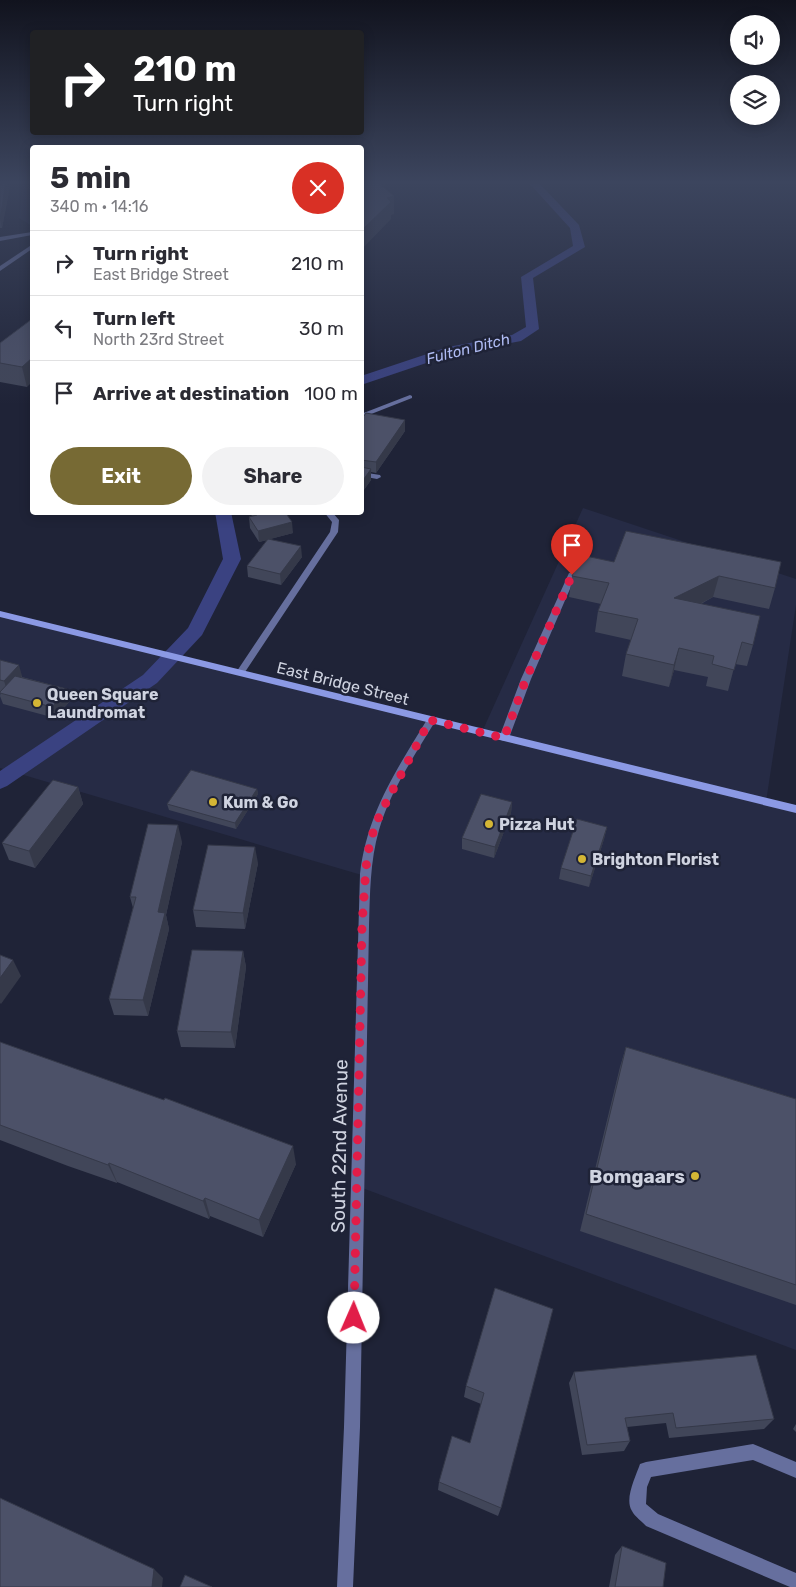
<!DOCTYPE html>
<html lang="en">
<head>
<meta charset="utf-8">
<style>
	:root { --surface:#fff; --page:#f2f2f3; --text:#2b2b33; --muted:#7c7c81; --line:#e1e1e2; --accent:#776a34 }
	body { margin:0; font-family:Rubik,sans-serif; background:var(--page); color:var(--text); height:100vh; display:flex; flex-direction:column; font-size:19px; white-space:nowrap }
	* { box-sizing:border-box; margin:0 }
	p { font-size:16px; color:var(--muted) }
	.icon { flex:none; width:28px; height:28px; fill:none; stroke:currentColor; stroke-width:2; stroke-linecap:round; stroke-linejoin:round }
	.map { position:relative; flex:1; overflow:hidden }
	.sheet { position:absolute; left:30px; top:145px; width:334px; height:370px; display:flex; flex-direction:column; background:var(--surface); border-radius:5px; box-shadow:0 2px 12px #0003 }
	.sheet>* { flex:none }
	.top-card { position:absolute; left:30px; top:30px; width:334px; height:105px; border-radius:5px; box-shadow:0 2px 12px #0003; background:#202124; color:#fff; overflow:hidden }
	.tools { position:absolute; left:730px; top:15px; display:grid; gap:10px }
	.tools a { display:grid; place-items:center; width:50px; height:50px; border-radius:50%; background:var(--surface); box-shadow:0 2px 12px #0003; font-size:25px }
	.pin { position:absolute; display:grid; place-items:center; width:42px; height:42px; color:#fff; margin:-51px -21px; border-radius:50% 50% 50% 0; rotate:-45deg; box-shadow:0 0 5px #0007 }
	.pin .icon { rotate:45deg }
	.me { position:absolute; width:55px; margin:-28px; rotate:1deg; stroke-linejoin:round; filter:drop-shadow(0 0 4px #0008) }
	.turn { display:flex; align-items:center; gap:18px; height:105px; padding:0 20px; font-size:22px }
	.turn .icon { width:65px; height:65px; stroke-width:2.5 }
	.turn b { display:block; font-size:35px; line-height:42px }
	.round { display:grid; place-items:center; flex:none; width:52px; height:52px; border-radius:26px; background:var(--page) }
	.head { display:flex; align-items:center; justify-content:space-between; height:85px; padding:0 20px }
	h1 { font-size:30px; font-weight:700; line-height:38px }
	.action { display:flex; gap:10px; margin-top:auto; padding:10px 20px }
	.action a { flex:1; height:58px; border-radius:30px; background:var(--accent); color:#fff; font-size:20px; font-weight:700; line-height:58px; text-align:center }
	.action a+a { background:var(--page); color:var(--text) }
	ul { padding:0; list-style:none }
	li { display:flex; align-items:center; gap:15px; height:65px; padding:0 20px; border-top:1px solid var(--line) }
	li div { flex:1 }
	li b { display:block; font-size:19px }
	li em { font-style:normal }
	.map>svg:first-child { display:block }
	.built { fill:#262b45 }
	.lines { fill:none; stroke-linecap:round; stroke-linejoin:round }
	.canal { fill:#3a4281; fill-rule:evenodd }
	.minor { fill:#666f9e; fill-rule:evenodd }
	.secondary { fill:#8b99e4; fill-rule:evenodd }
	.wall { fill:#414659 }
	.shaded-wall { fill:#353949 }
	.building { fill:#4c5168; stroke:#353949 }
	.route { stroke:#e11d48; stroke-width:9; stroke-dasharray:0 16.2 }
	.poi-dot { fill:#d4b635; stroke:#1f2337; stroke-width:2 }
	.labels { text-anchor:middle; stroke-width:5; stroke-linejoin:round; paint-order:stroke }
	.far-water-label { font-size:15px; font-style:italic; fill:#afbbf3; stroke:#1f2337 }
	.street-label { font-size:16px; fill:#cfd3e0; stroke:#1f2337 }
	.poi-label { font-size:16px; font-weight:bold; fill:#cfd3e0; stroke:#1f2337; text-anchor:start }
	.near-street-label { font-size:19px; fill:#cfd3e0; stroke:#1f2337 }
	.near-poi-label { font-size:19px; font-weight:bold; fill:#cfd3e0; stroke:#1f2337; text-anchor:end }
</style>
</head>
<body>
<div class="map">
<svg width="796" height="1587" viewBox="0 0 796 1587">
	<rect width="100%" height="100%" fill="#1f2337"/>
	<g class="built">
		<polygon points="23,183 32,183 32,226 19,218"/>
		<polygon points="583,508 796,579 796,605 766,802 796,809 796,1350 357,1186 365,876 0,768 0,614 482,732"/>
	</g>
	<g class="lines">
		<g class="canal">
			<polygon points="529,183 539,183 579,225 585,247 533,278 539,329 521,341 456,353 361,385 361,376 448,347 512,335 526,327 521,277 573,246 570,228"/>
			<polygon points="215,512 231,512 241,559 202,635 157,683 7,786 0,789 0,771 143,675 188,628 223,559"/>
		</g>
		<g class="minor">
			<polygon points="32,232 32,235 0,241 0,237"/>
			<polygon points="30,246 32,246 32,249 0,271 0,266"/>
			<polygon points="410,395 412,396 412,398 361,418 361,414"/>
			<polygon points="361,472 380,475 381,477 377,479 361,476"/>
			<polygon points="324,512 332,512 339,520 338,532 243,675 237,675 236,673 237,671 330,532 332,522"/>
			<polygon points="569,573 572,573 576,575 531,679 509,738 504,741 501,740 499,738 521,679"/>
			<path d="M431 717 436 720C415 755 390 791 379 830 370 861 370 894 369 926L360 1427 353 1587H337L344 1427 360 874C367 813 397 769 428 718Z"/>
			<path d="M753 1444 796 1462V1478L753 1460 651 1477 647 1487 646 1504 658 1514 796 1573V1587H790L646 1526C642 1521 635 1517 632 1511 624 1499 636 1476 640 1464L646 1462Z"/>
		</g>
		<polygon class="secondary" points="0,611 796,805 796,813 0,617"/>
	</g>
	<g class="wall">
		<polygon points="0,182 9,191 2,228 0,228"/>
		<polygon points="32,319 27,387 0,382 0,343"/>
		<polygon points="361,420 405,431 376,473 371,472 371,480 361,494"/>
		<polygon points="249,512 285,512 293,533 270,539 302,557 281,585 248,577 247,566 267,540 259,542 250,528 249,517 252,516"/>
		<polygon points="626,531 775,588 769,609 713,597 701,604 753,645 747,666 735,664 728,691 706,686 708,677 674,670 669,687 622,676 626,654 631,640 595,632 598,611 601,604 569,597 572,576 614,562"/>
		<polygon points="0,660 22,676 22,677 67,689 70,701 55,718 3,704 0,696 1,691 0,691"/>
		<polygon points="78,787 83,804 35,868 9,860 2,843"/>
		<polygon points="257,789 258,794 236,829 169,810 167,804"/>
		<polygon points="512,802 511,813 494,858 462,849 462,838"/>
		<polygon points="607,827 604,839 589,887 559,879 561,868"/>
		<polygon points="182,842 166,915 169,929 148,1016 114,1015 109,999 133,908 130,897"/>
		<polygon points="258,863 245,929 196,927 193,910"/>
		<polygon points="243,951 246,967 235,1048 181,1047 177,1031"/>
		<polygon points="0,1042 296,1164 263,1237 210,1216 209,1219 117,1182 117,1183 68,1166 0,1140"/>
		<polygon points="626,1047 796,1099 796,1305 580,1231 620,1067"/>
		<polygon points="495,1288 501,1508 498,1516 438,1490 439,1482 470,1443 481,1404 464,1397 466,1386"/>
		<polygon points="574,1372 774,1419 764,1429 669,1438 666,1423 627,1427 630,1441 624,1451 582,1455 569,1383"/>
		<polygon points="796,1424 796,1432 793,1429"/>
		<polygon points="622,1546 663,1587 609,1587 615,1555"/>
	</g>
	<g class="shaded-wall">
		<polygon points="11,182 9,191 2,228 0,219 6,183"/>
		<polygon points="373,182 388,182 373,196"/>
		<polygon points="394,196 394,214 391,215 391,219 361,250 361,231 387,198"/>
		<polygon points="32,358 32,382 27,387 22,367"/>
		<polygon points="405,420 405,431 376,473 376,462"/>
		<polygon points="371,469 371,480 361,494 361,483"/>
		<polygon points="292,522 293,533 259,542 258,531"/>
		<polygon points="301,546 302,557 281,585 280,574"/>
		<polygon points="719,576 713,597 670,619 674,598"/>
		<polygon points="679,648 674,670 669,687 674,665"/>
		<polygon points="19,665 22,676 8,693 4,681"/>
		<polygon points="67,689 70,701 55,718 52,707"/>
		<polygon points="78,787 83,804 35,868 29,851"/>
		<polygon points="257,789 258,794 236,829 235,823"/>
		<polygon points="512,802 511,813 494,858 495,847"/>
		<polygon points="178,825 182,842 166,915 169,929 148,1016 143,1000 158,912"/>
		<polygon points="607,827 604,839 589,887 591,876"/>
		<polygon points="255,847 258,863 245,929 243,913"/>
		<polygon points="243,951 246,967 235,1048 231,1032"/>
		<polygon points="13,960 21,976 1,1004 0,1003 0,978"/>
		<polygon points="293,1146 296,1164 263,1237 259,1220"/>
		<polygon points="109,1163 117,1182 117,1183 108,1165"/>
		<polygon points="205,1198 210,1216 209,1219 203,1201"/>
		<polygon points="154,1569 163,1578 162,1587 152,1587"/>
	</g>
	<g class="building">
		<polygon points="0,182 6,182 0,219"/>
		<polygon points="361,182 377,182 394,196 387,198 391,202 361,231"/>
		<polygon points="32,319 32,358 22,367 0,363 0,343"/>
		<polygon points="366,413 405,420 376,462 361,460 361,420"/>
		<polygon points="361,467 371,469 361,483"/>
		<polygon points="255,512 285,512 292,522 258,531 249,517 257,515"/>
		<polygon points="626,531 781,562 775,588 719,576 674,598 760,616 753,645 742,642 734,670 712,664 714,656 679,648 674,665 626,654 638,619 598,611 609,583 572,576 581,555 614,562"/>
		<polygon points="268,539 301,546 280,574 247,566"/>
		<polygon points="0,660 19,665 4,681 0,680"/>
		<polygon points="15,676 67,689 52,707 0,693 0,692"/>
		<polygon points="191,770 257,789 235,823 167,804"/>
		<polygon points="53,780 78,787 29,851 2,843"/>
		<polygon points="481,794 512,802 495,847 462,838"/>
		<polygon points="577,819 607,827 591,876 561,868"/>
		<polygon points="148,824 178,825 158,912 165,913 143,1000 109,999 136,897 130,897"/>
		<polygon points="208,845 255,847 243,913 193,910"/>
		<polygon points="192,950 243,951 231,1032 177,1031"/>
		<polygon points="0,955 13,960 0,978"/>
		<polygon points="0,1042 164,1100 165,1098 293,1146 259,1220 205,1198 203,1201 109,1163 108,1165 0,1125"/>
		<polygon points="626,1047 796,1099 796,1285 586,1214"/>
		<polygon points="495,1288 553,1309 501,1508 439,1482 452,1436 470,1443 484,1393 466,1386"/>
		<polygon points="756,1355 774,1419 676,1428 673,1413 625,1418 630,1441 587,1445 574,1372"/>
		<polygon points="0,1498 154,1569 152,1587 0,1587"/>
		<polygon points="622,1546 666,1563 663,1587 615,1587"/>
		<polygon points="185,1575 212,1587 180,1587"/>
	</g>
	<linearGradient id="sky" x2="0" y2="1"><stop stop-color="#11131e"/><stop offset="0.45" stop-color="#3c455e"/><stop offset="1" stop-color="#3c455e" stop-opacity="0"/></linearGradient>
	<rect width="796" height="405" fill="url(#sky)"/>
	<g class="lines">
		<polyline class="route" points="354,1318 362,926 366,867 370,841 380,814 430,720 504,738 526,679 572,575"/>
	</g>
	<g class="poi-dot">
		<circle cx="37" cy="703" r="5"/>
		<circle cx="213" cy="802" r="5"/>
		<circle cx="489" cy="824" r="5"/>
		<circle cx="582" cy="859" r="5"/>
		<circle cx="695" cy="1176" r="5"/>
	</g>
	<g class="labels">
		<g class="far-water-label">
			<text transform="translate(468 349) rotate(-14)" y="5">Fulton Ditch</text>
		</g>
		<g class="street-label">
			<text transform="translate(343 683) rotate(14)" y="6">East Bridge Street</text>
		</g>
		<g class="poi-label">
			<text x="47" y="700">Queen Square<tspan x="47" dy="18">Laundromat</tspan></text>
			<text x="223" y="808">Kum &amp; Go</text>
			<text x="499" y="830">Pizza Hut</text>
			<text x="592" y="865">Brighton Florist</text>
		</g>
		<g class="near-street-label">
			<text transform="translate(339 1146) rotate(-89)" y="7">South 22nd Avenue</text>
		</g>
		<g class="near-poi-label">
			<text x="685" y="1183">Bomgaars</text>
		</g>
	</g>
</svg>
<div class="tools">
<a><svg class="icon" aria-label="sound" viewBox="0 0 24 24"><path d="M4 9h4l5-4v14l-5-4H4zM17 9q2 3 0 6"/></svg></a>
<a><svg class="icon" aria-label="layers" viewBox="0 0 24 24"><path d="M12 4l9 5-9 5-9-5zM3 14l9 5 9-5"/></svg></a>
</div>
<div class="pin" style="left:572px;top:575px;background:#d93025"><svg class="icon" aria-label="arrive" viewBox="0 0 24 24"><path d="M6 21V4h12l-3 4 3 4H6"/></svg></div>
<svg class="me" style="left:354px;top:1318px" viewBox="-20 -20 40 40"><circle r="19" fill="#fff"/><path d="M0-13L10 11 0 6-10 11z" fill="#e11d48"/></svg>
<div class="top-card">
<div class="turn"><svg class="icon" aria-label="right" viewBox="0 0 24 24"><path d="M7 20v-9h11M14 6l5 5-5 5"/></svg><div><b>210 m</b>Turn right</div></div>
</div>
<section class="sheet">
<div class="head"><div><h1>5 min</h1><p>340 m · 14:16</p></div><a class="round" style="background:#d93025;color:#fff"><svg class="icon" aria-label="close" viewBox="0 0 24 24"><path d="M6 6l12 12M18 6L6 18"/></svg></a></div>
<ul>
<li><svg class="icon" aria-label="right" viewBox="0 0 24 24"><path d="M7 20v-9h11M14 6l5 5-5 5"/></svg><div><b>Turn right</b><p>East Bridge Street</p></div><em>210 m</em></li>
<li><svg class="icon" aria-label="left" viewBox="0 0 24 24"><path d="M17 20v-9H6M10 6l-5 5 5 5"/></svg><div><b>Turn left</b><p>North 23rd Street</p></div><em>30 m</em></li>
<li><svg class="icon" aria-label="arrive" viewBox="0 0 24 24"><path d="M6 21V4h12l-3 4 3 4H6"/></svg><div><b>Arrive at destination</b></div><em>100 m</em></li>
</ul>
<div class="action"><a>Exit</a><a>Share</a></div>
</section>
</div>
</body>
</html>
